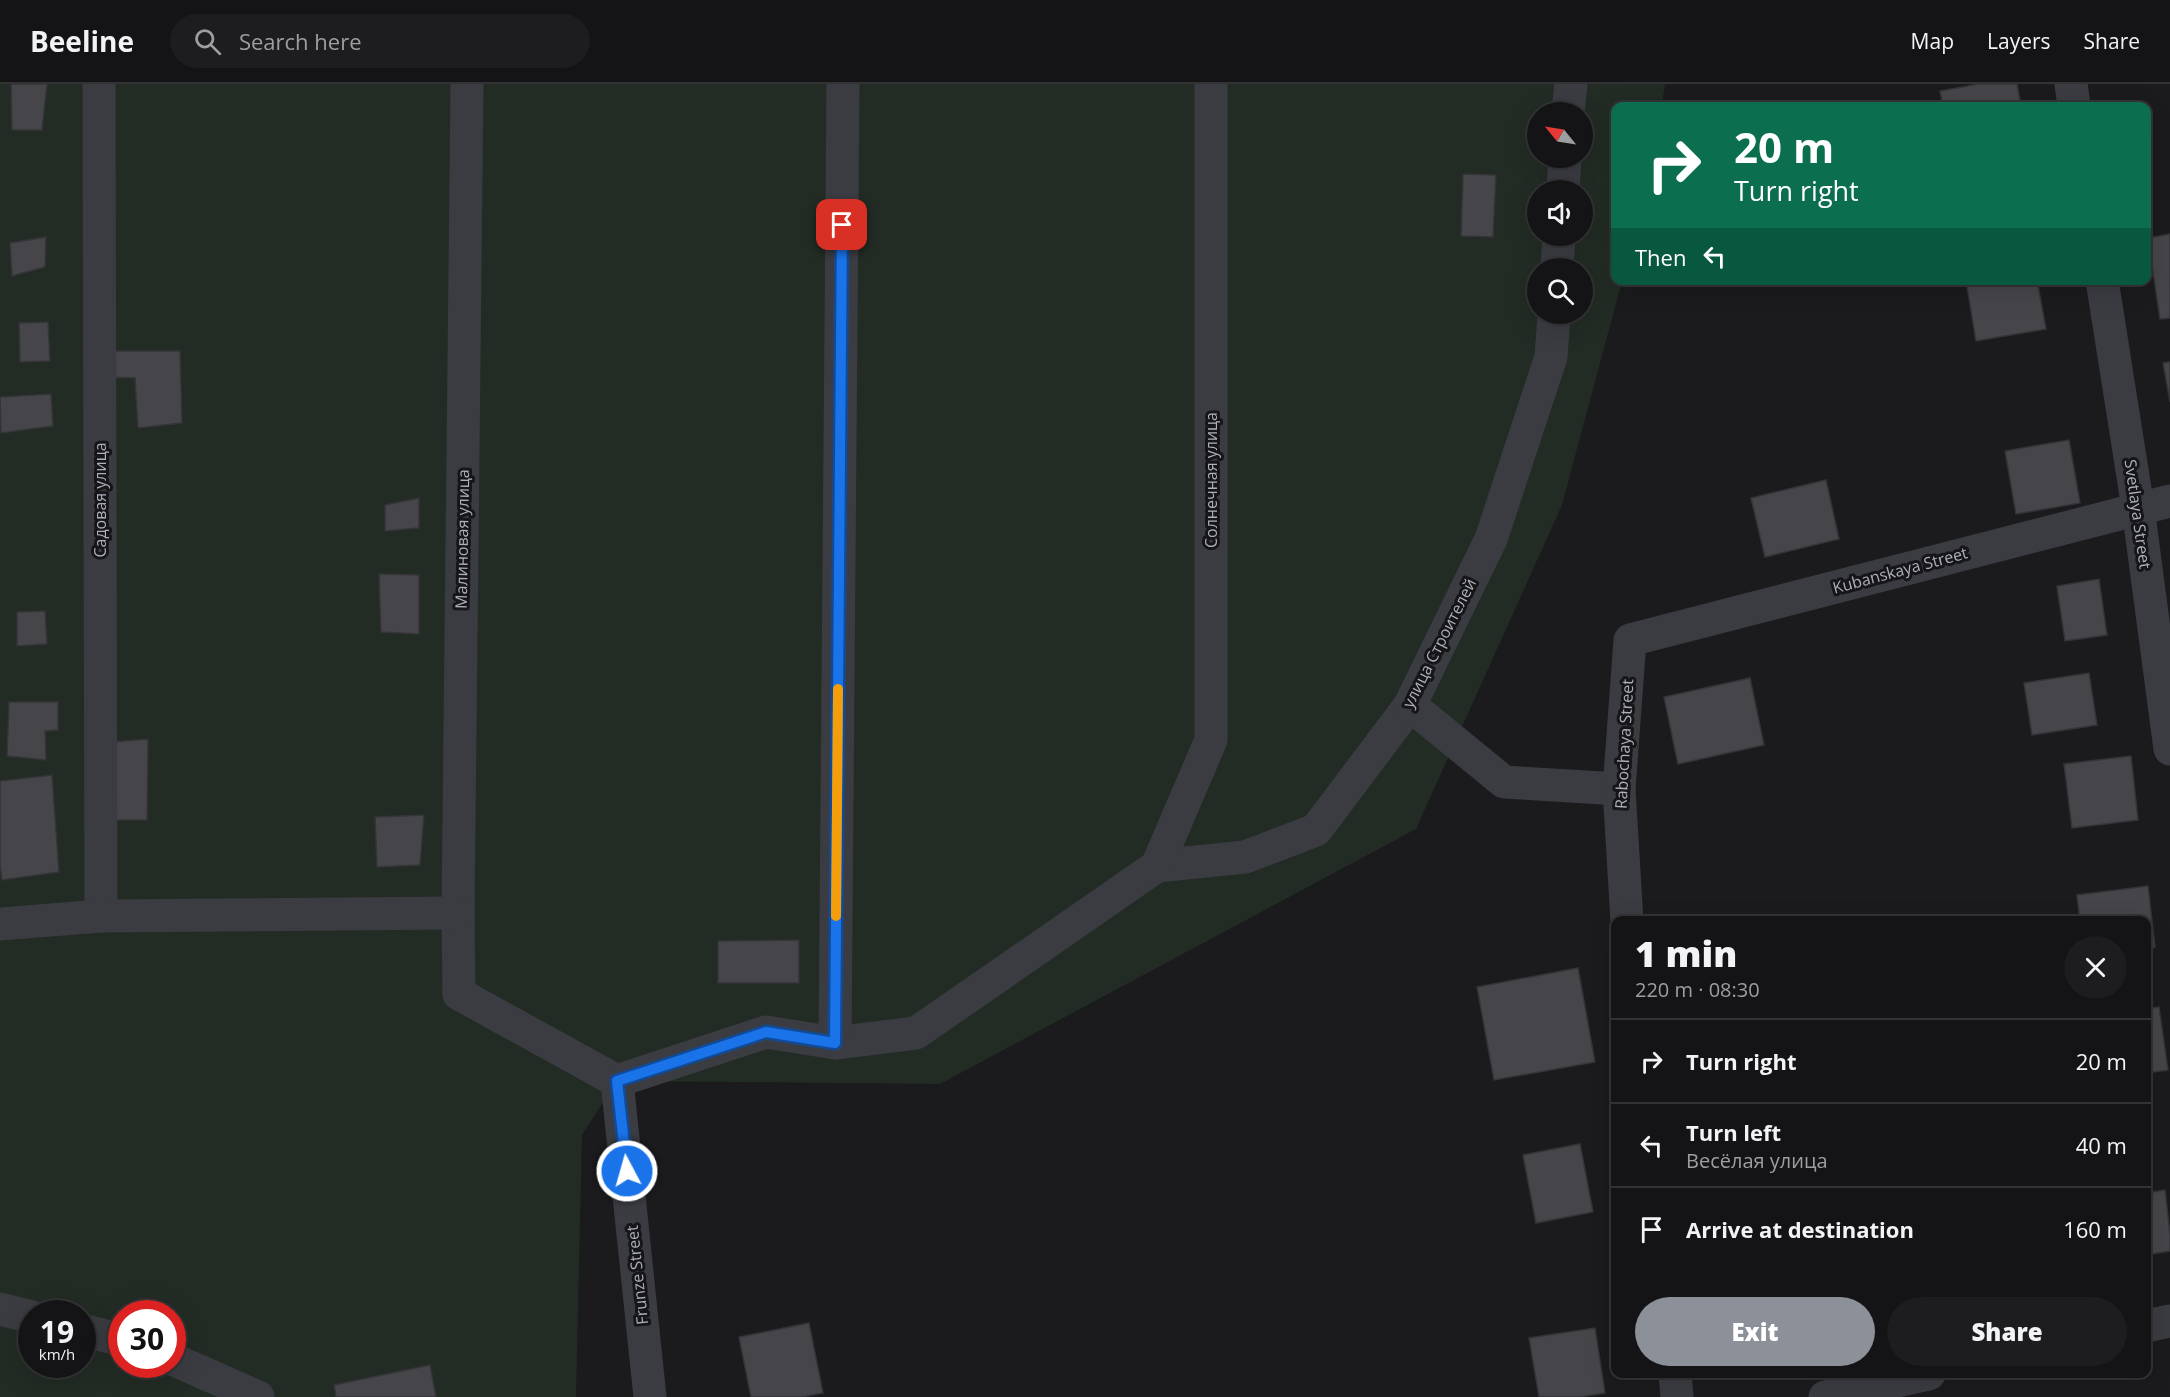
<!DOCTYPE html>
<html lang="en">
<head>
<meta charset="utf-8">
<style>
	:root { --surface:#141416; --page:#1d1d1f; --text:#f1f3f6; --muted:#9d9ea1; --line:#333335; --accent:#8c9099 }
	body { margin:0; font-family:"Open Sans",sans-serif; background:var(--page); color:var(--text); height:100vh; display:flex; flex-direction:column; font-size:22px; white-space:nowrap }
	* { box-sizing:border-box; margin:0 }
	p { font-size:20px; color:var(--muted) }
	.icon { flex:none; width:33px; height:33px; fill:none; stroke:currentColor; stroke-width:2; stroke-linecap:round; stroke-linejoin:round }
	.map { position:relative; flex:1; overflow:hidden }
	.sheet { position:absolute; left:1611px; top:832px; width:540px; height:462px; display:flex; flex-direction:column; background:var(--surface); border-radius:12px; box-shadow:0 6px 24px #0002,0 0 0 2px var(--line) }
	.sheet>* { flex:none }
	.hud { position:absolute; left:1611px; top:18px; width:540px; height:183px; border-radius:12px; box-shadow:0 6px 24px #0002,0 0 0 2px var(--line); background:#0b6e4f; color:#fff; overflow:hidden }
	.needle { width:39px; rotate:300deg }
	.buttons { position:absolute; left:1527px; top:18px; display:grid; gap:12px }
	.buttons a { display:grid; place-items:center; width:66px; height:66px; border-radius:50%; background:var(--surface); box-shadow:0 6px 24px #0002,0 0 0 2px var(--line); font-size:30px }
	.speed { position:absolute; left:18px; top:1216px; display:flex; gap:12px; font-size:30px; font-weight:700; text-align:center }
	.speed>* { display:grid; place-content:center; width:78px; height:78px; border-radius:50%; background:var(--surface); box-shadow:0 6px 24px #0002,0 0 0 2px var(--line); line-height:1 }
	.speed small { font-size:15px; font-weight:400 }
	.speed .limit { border:9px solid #d22; background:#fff; color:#111 }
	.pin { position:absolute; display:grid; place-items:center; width:51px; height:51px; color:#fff; margin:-26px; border-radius:12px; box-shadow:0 3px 9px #0006 }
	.me { position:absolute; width:66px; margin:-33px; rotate:354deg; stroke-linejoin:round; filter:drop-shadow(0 0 4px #0008) }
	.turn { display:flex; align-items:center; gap:21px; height:126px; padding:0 24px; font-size:27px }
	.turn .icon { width:78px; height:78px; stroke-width:2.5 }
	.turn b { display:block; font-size:42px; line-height:51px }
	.then { display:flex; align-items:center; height:57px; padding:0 24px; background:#0003; gap:12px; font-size:22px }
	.round { display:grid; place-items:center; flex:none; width:63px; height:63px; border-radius:32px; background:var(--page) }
	.head { display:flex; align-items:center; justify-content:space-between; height:102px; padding:0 24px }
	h1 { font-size:36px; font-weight:800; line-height:45px }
	.primary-button { display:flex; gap:12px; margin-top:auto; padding:12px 24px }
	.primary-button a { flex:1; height:69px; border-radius:36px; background:var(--accent); color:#fff; font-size:24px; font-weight:800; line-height:69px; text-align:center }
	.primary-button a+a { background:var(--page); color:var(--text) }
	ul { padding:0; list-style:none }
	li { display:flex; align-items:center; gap:18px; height:84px; padding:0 24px; border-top:2px solid var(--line) }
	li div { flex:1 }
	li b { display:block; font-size:22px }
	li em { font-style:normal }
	header { display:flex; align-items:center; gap:36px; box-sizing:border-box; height:84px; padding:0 30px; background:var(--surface); border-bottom:2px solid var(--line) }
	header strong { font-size:28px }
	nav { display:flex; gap:33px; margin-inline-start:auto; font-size:21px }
	.search { width:420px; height:54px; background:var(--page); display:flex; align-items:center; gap:15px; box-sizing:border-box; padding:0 21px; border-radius:33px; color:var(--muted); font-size:22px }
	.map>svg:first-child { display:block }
	.green { fill:#222b24; fill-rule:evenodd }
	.building { fill:#45454a; stroke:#353439; stroke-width:1.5 }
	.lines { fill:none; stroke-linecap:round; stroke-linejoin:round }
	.minor { stroke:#3b3c42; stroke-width:33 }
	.route-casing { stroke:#114b97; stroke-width:15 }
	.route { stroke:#1a73e8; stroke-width:10 }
	.slow { stroke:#f59e0b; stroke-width:10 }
	.labels { text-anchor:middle; stroke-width:6; stroke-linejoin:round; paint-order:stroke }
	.street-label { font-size:16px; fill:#adb0bc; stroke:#161518 }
</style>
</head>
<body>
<header>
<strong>Beeline</strong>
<div class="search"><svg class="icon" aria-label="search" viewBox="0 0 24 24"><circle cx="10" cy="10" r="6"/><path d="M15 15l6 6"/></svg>Search here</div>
<nav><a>Map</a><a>Layers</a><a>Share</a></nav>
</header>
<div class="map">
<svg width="2170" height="1313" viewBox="0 0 2170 1313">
	<rect width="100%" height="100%" fill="#1b1a1d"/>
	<path class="green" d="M0 0H1665L1662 22H1616V196L1622 197 1562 421 1416 745 940 1000 617 997 582 1051 576 1313H0ZM1538 28H1582V74H1538ZM1538 106H1582V152H1538ZM1538 184H1582V230H1538ZM32 1230H82V1281H32ZM122 1230H172V1281H122Z"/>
	<g class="building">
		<polygon points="11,0 47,0 42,46 12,46"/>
		<polygon points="1979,0 2017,0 2021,22 1943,22 1940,7"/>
		<polygon points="1463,90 1496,91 1493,153 1461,152"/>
		<polygon points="2170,150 2170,234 2160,235 2148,154"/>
		<polygon points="46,153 45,183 12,192 10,159"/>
		<polygon points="1966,196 2037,196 2046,245 1976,257"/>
		<polygon points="48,238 50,277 20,278 19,239"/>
		<polygon points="100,267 180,267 182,339 138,344 135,294 100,293"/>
		<polygon points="2170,278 2170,318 2163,279"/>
		<polygon points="51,310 53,342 1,349 0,313"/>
		<polygon points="2069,356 2080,419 2016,430 2005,367"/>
		<polygon points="1826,396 1839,455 1765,473 1751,414"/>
		<polygon points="419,414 419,444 385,447 385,421"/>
		<polygon points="379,490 419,491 419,550 381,548"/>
		<polygon points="2099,495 2107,551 2065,557 2057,502"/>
		<polygon points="45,527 47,560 17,562 17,528"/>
		<polygon points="2089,589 2097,641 2032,651 2024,599"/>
		<polygon points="1750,594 1764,661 1678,680 1664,613"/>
		<polygon points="9,618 58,618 58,646 45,647 46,676 7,672"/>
		<polygon points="148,655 147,736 101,736 101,659"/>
		<polygon points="2131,672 2138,736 2072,744 2064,680"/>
		<polygon points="52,691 59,788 2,796 0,781 0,697"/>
		<polygon points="424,731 420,781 377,783 375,733"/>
		<polygon points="2148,802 2155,863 2146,864 2146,837 2080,837 2077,811"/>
		<polygon points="799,856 799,899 718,899 718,857"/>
		<polygon points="1578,884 1595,978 1494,996 1477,903"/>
		<polygon points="2159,923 2168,986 2146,989 2146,925"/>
		<polygon points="1580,1060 1593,1128 1536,1139 1523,1071"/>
		<polygon points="2165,1106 2170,1150 2170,1167 2146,1171 2146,1109"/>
		<polygon points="809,1239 823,1309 802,1313 751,1313 739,1253"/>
		<polygon points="1595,1244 1605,1309 1579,1313 1539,1313 1529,1254"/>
		<polygon points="430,1281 436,1313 336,1313 334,1301"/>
	</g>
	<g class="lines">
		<g class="minor">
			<polyline points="99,0 101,832"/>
			<polyline points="467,0 458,829 459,910 617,997 766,948 835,959 916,949 1157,782 1245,773 1316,746 1410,621 1491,455 1551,273 1554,230"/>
			<polyline points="2071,0 2074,22"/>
			<polyline points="1568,28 1571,0"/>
			<polyline points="1563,106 1565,74"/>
			<polyline points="1557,184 1559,152"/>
			<polyline points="2102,196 2138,424 2170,665"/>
			<polyline points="1410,621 1504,698 1619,705"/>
			<polyline points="1157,782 1211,656 1211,0"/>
			<polyline points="1627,837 1619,705 1630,556 2170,417"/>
			<polyline points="0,840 101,832 458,829"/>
			<polyline points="835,959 843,0"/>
			<polyline points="617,997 650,1313"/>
			<polyline points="0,1225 32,1233"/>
			<polyline points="2146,1242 2170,1237"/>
			<polyline points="82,1246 122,1256"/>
			<polyline points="172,1275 258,1313"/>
			<polyline points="1675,1290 1677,1313"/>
			<polyline points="1825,1313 1929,1290"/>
		</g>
	</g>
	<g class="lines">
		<g class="route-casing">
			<polyline id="route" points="627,1087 617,997 766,948 835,959 842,141"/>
		</g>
		<use href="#route" class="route"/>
		<polyline class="slow" points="836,832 838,605"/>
	</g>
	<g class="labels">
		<g class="street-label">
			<text transform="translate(1211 396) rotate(-90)" y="6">Солнечная улица</text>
			<text transform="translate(100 416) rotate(-90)" y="6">Садовая улица</text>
			<text transform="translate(2138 430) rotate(82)" y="6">Svetlaya Street</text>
			<text transform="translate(462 455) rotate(-89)" y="6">Малиновая улица</text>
			<text transform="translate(1900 486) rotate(-15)" y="6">Kubanskaya Street</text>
			<text transform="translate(1439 559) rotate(-63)" y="6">улица Строителей</text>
			<text transform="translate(1624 660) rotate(-87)" y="6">Rabochaya Street</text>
			<text transform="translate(637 1191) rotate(-96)" y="6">Frunze Street</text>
		</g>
	</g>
</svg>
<div class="buttons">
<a><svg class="needle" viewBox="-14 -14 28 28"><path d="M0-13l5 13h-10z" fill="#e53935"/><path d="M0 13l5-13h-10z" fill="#9d9ea1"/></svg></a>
<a><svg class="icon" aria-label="sound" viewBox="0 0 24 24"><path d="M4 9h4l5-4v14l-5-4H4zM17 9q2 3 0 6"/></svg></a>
<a><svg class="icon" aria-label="search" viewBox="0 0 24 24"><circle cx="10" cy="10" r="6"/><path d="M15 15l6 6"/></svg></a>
</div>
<div class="speed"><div>19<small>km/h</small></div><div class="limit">30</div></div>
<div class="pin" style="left:842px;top:141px;background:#d93025"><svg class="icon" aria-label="arrive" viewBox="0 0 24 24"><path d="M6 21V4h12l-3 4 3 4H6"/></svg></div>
<svg class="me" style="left:627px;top:1087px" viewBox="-20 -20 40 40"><circle r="17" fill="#1a73e8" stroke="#fff" stroke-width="3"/><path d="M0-11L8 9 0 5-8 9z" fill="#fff"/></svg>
<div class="hud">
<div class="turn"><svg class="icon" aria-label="right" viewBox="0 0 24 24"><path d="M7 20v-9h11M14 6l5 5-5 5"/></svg><div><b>20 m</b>Turn right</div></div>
<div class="then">Then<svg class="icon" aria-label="left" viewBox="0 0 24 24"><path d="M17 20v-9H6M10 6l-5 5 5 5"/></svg></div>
</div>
<section class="sheet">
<div class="head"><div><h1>1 min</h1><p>220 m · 08:30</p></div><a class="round"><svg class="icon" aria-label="close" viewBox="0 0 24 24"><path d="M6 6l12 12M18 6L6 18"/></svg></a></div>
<ul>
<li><svg class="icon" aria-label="right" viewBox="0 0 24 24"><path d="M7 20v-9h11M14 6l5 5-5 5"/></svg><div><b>Turn right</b></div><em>20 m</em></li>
<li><svg class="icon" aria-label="left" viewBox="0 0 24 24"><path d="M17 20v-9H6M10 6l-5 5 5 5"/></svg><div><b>Turn left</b><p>Весёлая улица</p></div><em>40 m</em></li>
<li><svg class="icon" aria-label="arrive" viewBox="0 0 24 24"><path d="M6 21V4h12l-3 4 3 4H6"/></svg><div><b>Arrive at destination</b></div><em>160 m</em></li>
</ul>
<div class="primary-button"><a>Exit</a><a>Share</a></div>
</section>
</div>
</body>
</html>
